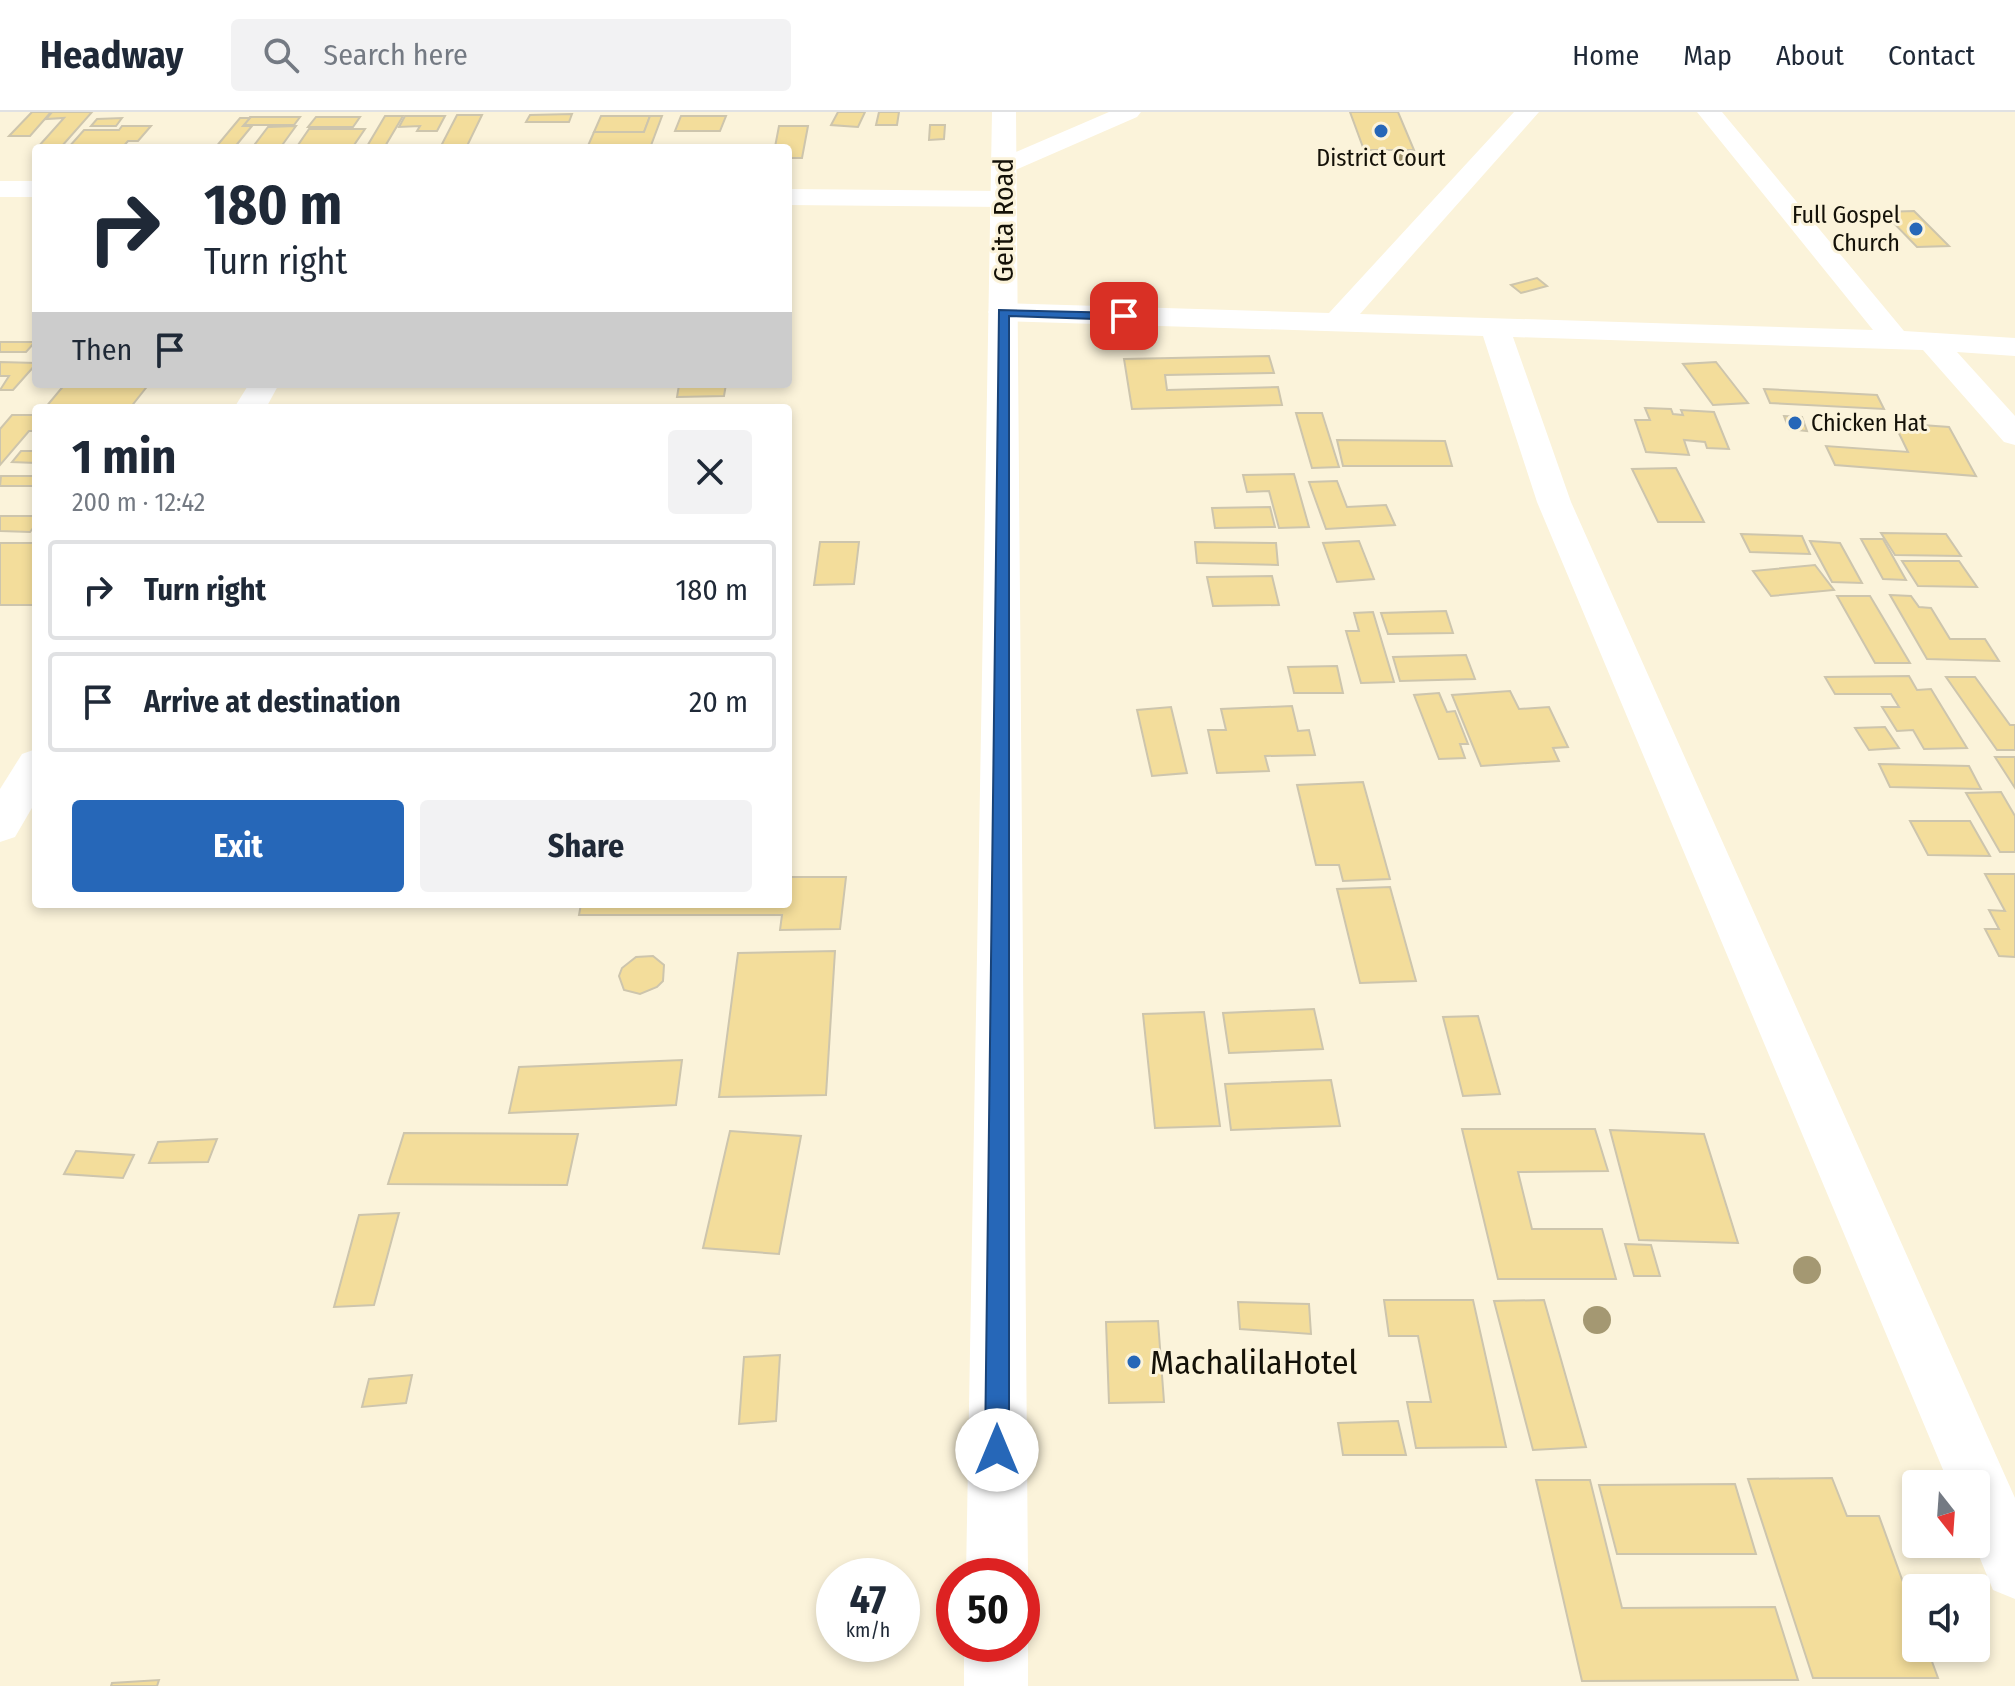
<!DOCTYPE html>
<html lang="en">
<head>
<meta charset="utf-8">
<style>
	:root { --surface:#fff; --page:#f2f2f3; --text:#1f2937; --muted:#747a83; --line:#e0e1e3; --accent:#2667b8 }
	body { margin:0; font-family:"Fira Sans Condensed",sans-serif; background:var(--page); color:var(--text); height:100vh; display:flex; flex-direction:column; font-size:30px; white-space:nowrap }
	* { box-sizing:border-box; margin:0 }
	p { font-size:26px; color:var(--muted) }
	.icon { flex:none; width:44px; height:44px; fill:none; stroke:currentColor; stroke-width:2; stroke-linecap:round; stroke-linejoin:round }
	.map { position:relative; flex:1; overflow:hidden }
	.details { position:absolute; left:32px; top:292px; width:760px; height:504px; display:flex; flex-direction:column; background:var(--surface); border-radius:8px; box-shadow:0 4px 12px #0003 }
	.details>* { flex:none }
	.banner { position:absolute; left:32px; top:32px; width:760px; height:244px; border-radius:8px; box-shadow:0 4px 12px #0003; background:#fff; color:var(--text); overflow:hidden }
	.needle { width:52px; rotate:163deg }
	.buttons { position:absolute; left:1902px; top:1358px; display:grid; gap:16px }
	.buttons a { display:grid; place-items:center; width:88px; height:88px; border-radius:8px; background:var(--surface); box-shadow:0 4px 12px #0003; font-size:40px }
	.speed { position:absolute; left:816px; top:1446px; display:flex; gap:16px; font-size:40px; font-weight:700; text-align:center }
	.speed>* { display:grid; place-content:center; width:104px; height:104px; border-radius:50%; background:var(--surface); box-shadow:0 4px 12px #0003; line-height:1 }
	.speed small { font-size:20px; font-weight:400 }
	.speed .limit { border:12px solid #d22; background:#fff; color:#111 }
	.pin { position:absolute; display:grid; place-items:center; width:68px; height:68px; color:#fff; margin:-34px; border-radius:16px; box-shadow:0 4px 12px #0006 }
	.me { position:absolute; width:88px; margin:-44px; rotate:0deg; stroke-linejoin:round; filter:drop-shadow(0 0 6px #0008) }
	.turn { display:flex; align-items:center; gap:28px; height:168px; padding:0 40px; font-size:36px }
	.turn .icon { width:104px; height:104px; stroke-width:2.5 }
	.turn b { display:block; font-size:56px; line-height:68px }
	.then { display:flex; align-items:center; height:76px; padding:0 40px; background:#0003; gap:16px; font-size:30px }
	.round { display:grid; place-items:center; flex:none; width:84px; height:84px; border-radius:8px; background:var(--page) }
	.summary { display:flex; align-items:center; justify-content:space-between; height:136px; padding:0 40px }
	h1 { font-size:48px; font-weight:700; line-height:60px }
	.button { display:flex; gap:16px; margin-top:auto; padding:16px 40px }
	.button a { flex:1; height:92px; border-radius:8px; background:var(--accent); color:#fff; font-size:32px; font-weight:700; line-height:92px; text-align:center }
	.button a+a { background:var(--page); color:var(--text) }
	ul { padding:0; list-style:none }
	li { display:flex; align-items:center; gap:24px; height:100px; margin:0 16px 12px; padding:0 24px; border:4px solid var(--line); border-radius:8px }
	li div { flex:1 }
	li b { display:block; font-size:30px }
	li em { font-style:normal }
	header { display:flex; align-items:center; gap:48px; box-sizing:border-box; height:112px; padding:0 40px; background:var(--surface); border-bottom:2px solid var(--line) }
	header strong { font-size:38px }
	nav { display:flex; gap:44px; margin-inline-start:auto; font-size:28px }
	.search { width:560px; height:72px; background:var(--page); display:flex; align-items:center; gap:20px; box-sizing:border-box; padding:0 28px; border-radius:8px; color:var(--muted); font-size:30px }
	.map>svg:first-child { display:block }
	.building { fill:#f3dd9b; stroke:#cdc5ad; stroke-width:2 }
	.lines { fill:none; stroke-linecap:round; stroke-linejoin:round }
	.street { fill:#fff; fill-rule:evenodd }
	.secondary { fill:#fff; fill-rule:evenodd }
	.tree { fill:#a49872 }
	.route { fill:#2667b8; stroke:#194378; stroke-width:2 }
	.poi-dot { fill:#2667b8; stroke:#fbf3da; stroke-width:3 }
	.labels { text-anchor:middle; stroke-width:6; stroke-linejoin:round; paint-order:stroke }
	.far-poi-label { font-size:24px; fill:#141108; stroke:#fbf3da }
	.street-label { font-size:28px; fill:#141108; stroke:#fbf3da }
	.near-poi-label { font-size:34px; fill:#141108; stroke:#fbf3da; text-anchor:start }
</style>
</head>
<body>
<header>
<strong>Headway</strong>
<div class="search"><svg class="icon" aria-label="search" viewBox="0 0 24 24"><circle cx="10" cy="10" r="6"/><path d="M15 15l6 6"/></svg>Search here</div>
<nav><a>Home</a><a>Map</a><a>About</a><a>Contact</a></nav>
</header>
<div class="map">
<svg width="2015" height="1574" viewBox="0 0 2015 1574">
	<rect width="100%" height="100%" fill="#fbf3da"/>
	<g class="building">
		<polygon points="32,0 51,0 30,24 9,24"/>
		<polygon points="52,0 92,0 62,34 38,35 64,6 46,7"/>
		<polygon points="838,0 865,0 858,15 831,13"/>
		<polygon points="879,0 899,0 897,13 876,13"/>
		<polygon points="1350,0 1398,0 1414,38 1364,38"/>
		<polygon points="572,2 569,10 526,10 530,3"/>
		<polygon points="457,3 482,3 467,34 441,34"/>
		<polygon points="385,4 403,4 384,36 366,36"/>
		<polygon points="405,4 445,4 437,19 417,19 420,14 399,15"/>
		<polygon points="601,4 650,4 644,20 594,20"/>
		<polygon points="650,4 662,4 650,36 587,36 594,20 644,20"/>
		<polygon points="681,4 726,4 720,19 675,19"/>
		<polygon points="250,5 300,5 294,13 244,13"/>
		<polygon points="316,5 360,5 353,15 308,15"/>
		<polygon points="122,6 116,14 91,14 97,7"/>
		<polygon points="240,6 250,6 243,14 252,14 234,36 215,36"/>
		<polygon points="930,13 945,13 944,27 929,28"/>
		<polygon points="122,14 151,14 138,29 128,29 122,36 68,36 84,18 119,18"/>
		<polygon points="296,14 280,36 252,36 268,15"/>
		<polygon points="779,14 808,14 802,46 788,46 788,36 746,36 775,35"/>
		<polygon points="309,17 365,17 352,36 296,36"/>
		<polygon points="1914,99 1949,134 1917,135 1883,100"/>
		<polygon points="1537,166 1547,174 1521,181 1511,173"/>
		<polygon points="0,230 35,230 26,240 0,240"/>
		<polygon points="1269,244 1274,261 1165,263 1167,278 1278,275 1282,293 1132,297 1124,247"/>
		<polygon points="0,250 36,251 36,252 13,278 0,278 9,264 0,264"/>
		<polygon points="1716,250 1748,291 1713,293 1683,252"/>
		<polygon points="65,272 149,272 130,296 45,296"/>
		<polygon points="726,272 724,284 677,285 679,273"/>
		<polygon points="1764,277 1877,283 1884,297 1770,291"/>
		<polygon points="1645,296 1671,297 1673,302 1683,303 1681,298 1714,300 1729,337 1707,336 1705,330 1684,328 1689,343 1646,340 1635,308 1650,308"/>
		<polygon points="1296,301 1322,301 1339,355 1312,356"/>
		<polygon points="12,303 36,303 36,319 29,319 0,353 0,317"/>
		<polygon points="1784,304 1802,305 1807,319 1789,317"/>
		<polygon points="1894,311 1949,315 1976,364 1835,353 1826,334 1908,340"/>
		<polygon points="1337,328 1445,329 1452,354 1343,354"/>
		<polygon points="21,339 36,339 36,351 12,350"/>
		<polygon points="1676,356 1704,410 1658,410 1632,357"/>
		<polygon points="1294,362 1309,415 1279,416 1269,379 1247,380 1243,363"/>
		<polygon points="36,364 36,374 0,374 1,364"/>
		<polygon points="1337,369 1347,395 1386,393 1395,413 1326,417 1309,370"/>
		<polygon points="1270,395 1275,415 1215,416 1212,396"/>
		<polygon points="0,404 36,404 36,412 30,420 0,419"/>
		<polygon points="1881,421 1946,422 1961,444 1895,443"/>
		<polygon points="1741,422 1802,424 1810,442 1750,440"/>
		<polygon points="1861,427 1883,427 1906,468 1883,467"/>
		<polygon points="1359,429 1374,467 1337,470 1323,431"/>
		<polygon points="1810,429 1840,431 1862,471 1832,470"/>
		<polygon points="820,430 859,430 854,472 814,473"/>
		<polygon points="1195,430 1276,431 1278,453 1197,451"/>
		<rect x="0" y="431" width="36" height="62"/>
		<polygon points="1902,449 1959,449 1977,475 1918,474"/>
		<polygon points="1815,453 1834,478 1771,484 1753,459"/>
		<polygon points="1272,464 1279,493 1213,494 1207,465"/>
		<polygon points="1890,483 1911,484 1919,495 1931,496 1950,527 1985,527 1999,549 1927,547"/>
		<polygon points="1837,484 1870,484 1910,551 1875,551"/>
		<polygon points="1446,499 1453,521 1388,522 1381,501"/>
		<polygon points="1373,500 1394,570 1361,571 1346,519 1359,519 1354,501"/>
		<polygon points="1466,543 1475,567 1400,569 1393,545"/>
		<polygon points="1337,554 1343,581 1294,581 1288,555"/>
		<polygon points="1909,564 1917,578 1931,577 1967,636 1924,637 1913,618 1897,619 1882,595 1899,595 1891,582 1835,582 1825,565"/>
		<polygon points="1946,565 1975,565 2010,613 2015,613 2015,638 1997,638"/>
		<polygon points="1510,579 1519,597 1549,595 1568,635 1553,636 1559,649 1481,654 1452,583"/>
		<polygon points="1439,581 1447,600 1455,599 1468,632 1460,632 1465,646 1439,647 1414,583"/>
		<polygon points="1292,594 1298,619 1309,618 1315,643 1265,644 1269,659 1217,661 1208,618 1226,618 1221,597"/>
		<polygon points="1171,595 1187,661 1152,664 1137,598"/>
		<polygon points="1885,615 1899,636 1869,638 1855,616"/>
		<polygon points="1995,645 2015,645 2015,676"/>
		<polygon points="1879,652 1969,654 1981,677 1890,675"/>
		<polygon points="1363,670 1390,767 1343,769 1339,753 1316,753 1297,673"/>
		<polygon points="2001,680 2015,704 2015,740 2000,740 1966,681"/>
		<polygon points="1910,709 1970,709 1990,744 1928,743"/>
		<polygon points="1985,762 2015,762 2015,845 1999,844 1985,817 1999,817 1989,798 2005,799"/>
		<polygon points="788,765 846,765 840,817 780,818 782,803 579,803 581,792 788,792"/>
		<polygon points="1390,775 1416,869 1360,871 1337,777"/>
		<polygon points="835,839 826,983 719,985 738,841"/>
		<polygon points="653,844 664,853 663,869 657,875 640,882 624,878 619,864 622,856 636,845"/>
		<polygon points="1314,897 1323,937 1229,941 1223,901"/>
		<polygon points="1204,900 1220,1014 1155,1016 1143,902"/>
		<polygon points="1478,904 1500,982 1463,984 1443,905"/>
		<polygon points="682,948 676,993 509,1001 519,955"/>
		<polygon points="1331,968 1340,1014 1231,1018 1225,972"/>
		<polygon points="1462,1017 1595,1017 1608,1059 1518,1060 1532,1117 1602,1117 1616,1167 1498,1167"/>
		<polygon points="1610,1018 1704,1022 1738,1131 1639,1128"/>
		<polygon points="730,1019 801,1024 779,1142 703,1136"/>
		<polygon points="404,1021 578,1022 567,1073 388,1072"/>
		<polygon points="217,1027 208,1050 149,1051 158,1030"/>
		<polygon points="76,1039 134,1043 123,1066 64,1062"/>
		<polygon points="399,1101 374,1193 334,1195 359,1103"/>
		<polygon points="1625,1132 1651,1133 1660,1164 1634,1164"/>
		<polygon points="1384,1188 1473,1188 1506,1335 1416,1336 1407,1290 1431,1290 1418,1224 1389,1224"/>
		<polygon points="1544,1188 1586,1335 1533,1338 1494,1189"/>
		<polygon points="1238,1190 1309,1192 1311,1222 1240,1217"/>
		<polygon points="1158,1209 1164,1290 1109,1291 1106,1210"/>
		<polygon points="780,1243 776,1309 739,1312 744,1245"/>
		<polygon points="412,1263 406,1291 362,1295 369,1267"/>
		<polygon points="1398,1309 1406,1343 1343,1343 1338,1311"/>
		<polygon points="1832,1366 1847,1404 1879,1404 1916,1506 1916,1536 1927,1536 1938,1566 1813,1566 1748,1367"/>
		<polygon points="1536,1368 1590,1368 1622,1496 1775,1495 1798,1568 1582,1569"/>
		<polygon points="1735,1372 1756,1442 1617,1442 1599,1373"/>
		<polygon points="159,1568 157,1574 111,1574 112,1571"/>
	</g>
	<g class="lines">
		<g class="street">
			<polygon points="1109,0 1141,0 1137,5 1013,59 995,59 991,54 995,49"/>
			<polygon points="1514,0 1539,0 1360,202 1873,218 1697,0 1722,0 1904,219 2015,226 2015,244 1957,240 2015,304 2015,333 2004,330 1923,238 1513,225 1571,390 2015,1386 2015,1487 1993,1478 1974,1432 1976,1372 1949,1372 1537,390 1483,224 1003,209 993,206 988,200 993,194 1003,191 1329,201"/>
			<rect x="0" y="69" width="36" height="16"/>
			<polygon points="788,77 1003,79 1012,81 1016,87 1012,93 1003,95 788,93"/>
			<polygon points="249,272 279,272 266,296 234,296"/>
			<polygon points="36,637 36,689 15,725 0,730 0,677 22,642"/>
		</g>
		<g class="secondary">
			<polygon points="992,0 1016,0 1028,1464 1022,1478 1022,1464 966,1464"/>
			<polygon points="1022,1519 1028,1532 1028,1574 964,1574 964,1532 1022,1532"/>
		</g>
	</g>
	<g class="tree">
		<circle cx="1399" cy="47" r="7"/>
		<circle cx="1807" cy="1158" r="14"/>
		<circle cx="1597" cy="1208" r="14"/>
	</g>
	<polygon class="route" points="999,198 1124,201 1130,204 1124,208 1009,204 1009,1338 1006,1346 997,1350 989,1346 985,1338"/>
	<g class="poi-dot">
		<circle cx="1381" cy="19" r="8"/>
		<circle cx="1916" cy="117" r="8"/>
		<circle cx="1795" cy="311" r="8"/>
		<circle cx="1134" cy="1250" r="8"/>
	</g>
	<g class="labels">
		<g class="far-poi-label">
			<text x="1381" y="54">District Court</text>
			<text x="1900" y="111" text-anchor="end">Full Gospel<tspan x="1900" dy="28">Church</tspan></text>
			<text x="1811" y="319" text-anchor="start">Chicken Hat</text>
		</g>
		<g class="street-label">
			<text transform="translate(1003 108) rotate(-90)" y="10">Geita Road</text>
		</g>
		<g class="near-poi-label">
			<text x="1150" y="1262">MachalilaHotel</text>
		</g>
	</g>
</svg>
<div class="buttons">
<a><svg class="needle" viewBox="-14 -14 28 28"><path d="M0-13l5 13h-10z" fill="#e53935"/><path d="M0 13l5-13h-10z" fill="#747a83"/></svg></a>
<a><svg class="icon" aria-label="sound" viewBox="0 0 24 24"><path d="M4 9h4l5-4v14l-5-4H4zM17 9q2 3 0 6"/></svg></a>
</div>
<div class="speed"><div>47<small>km/h</small></div><div class="limit">50</div></div>
<div class="pin" style="left:1124px;top:204px;background:#d93025"><svg class="icon" aria-label="arrive" viewBox="0 0 24 24"><path d="M6 21V4h12l-3 4 3 4H6"/></svg></div>
<svg class="me" style="left:997px;top:1338px" viewBox="-20 -20 40 40"><circle r="19" fill="#fff"/><path d="M0-13L10 11 0 6-10 11z" fill="#2667b8"/></svg>
<div class="banner">
<div class="turn"><svg class="icon" aria-label="right" viewBox="0 0 24 24"><path d="M7 20v-9h11M14 6l5 5-5 5"/></svg><div><b>180 m</b>Turn right</div></div>
<div class="then">Then<svg class="icon" aria-label="arrive" viewBox="0 0 24 24"><path d="M6 21V4h12l-3 4 3 4H6"/></svg></div>
</div>
<section class="details">
<div class="summary"><div><h1>1 min</h1><p>200 m · 12:42</p></div><a class="round"><svg class="icon" aria-label="close" viewBox="0 0 24 24"><path d="M6 6l12 12M18 6L6 18"/></svg></a></div>
<ul>
<li><svg class="icon" aria-label="right" viewBox="0 0 24 24"><path d="M7 20v-9h11M14 6l5 5-5 5"/></svg><div><b>Turn right</b></div><em>180 m</em></li>
<li><svg class="icon" aria-label="arrive" viewBox="0 0 24 24"><path d="M6 21V4h12l-3 4 3 4H6"/></svg><div><b>Arrive at destination</b></div><em>20 m</em></li>
</ul>
<div class="button"><a>Exit</a><a>Share</a></div>
</section>
</div>
</body>
</html>
